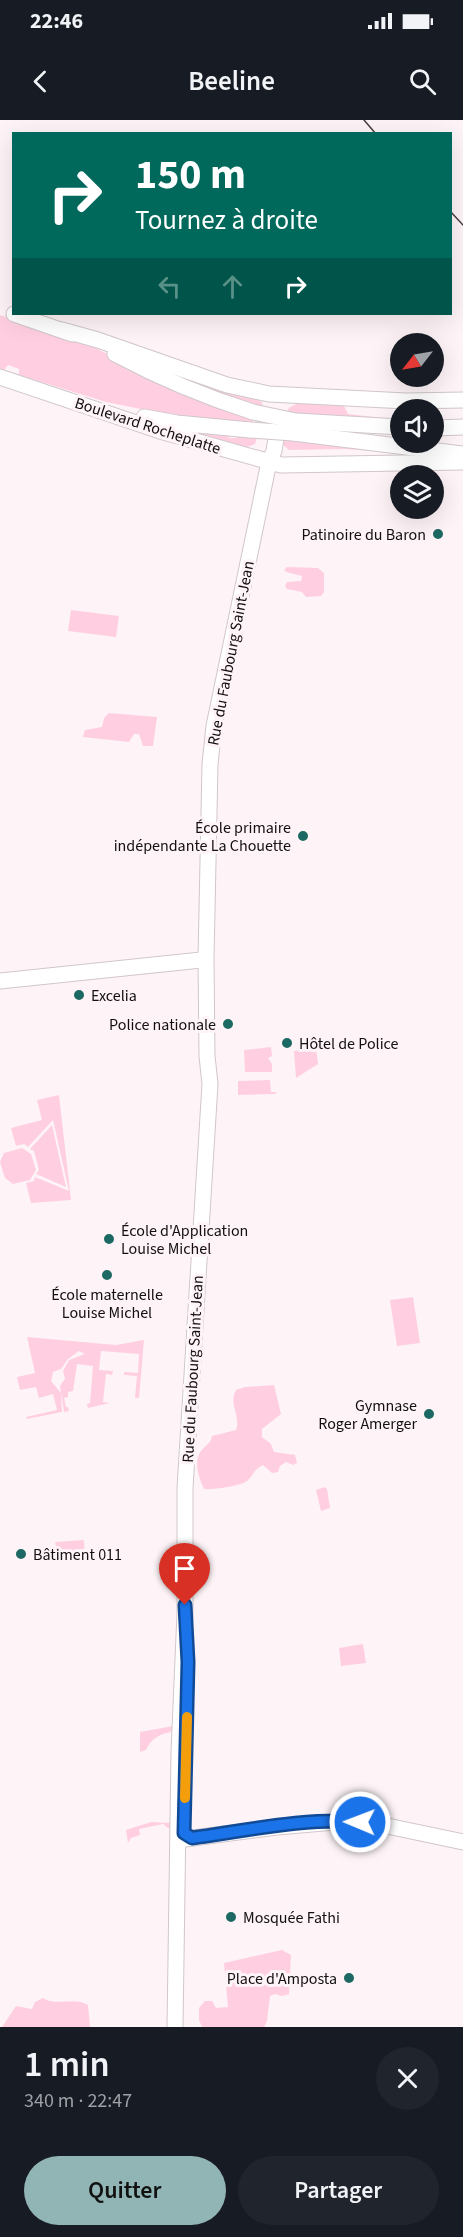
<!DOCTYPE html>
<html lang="fr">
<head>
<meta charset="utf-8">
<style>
	:root { --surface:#171b24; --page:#20242c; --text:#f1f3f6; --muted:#9ea1a6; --accent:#91b4b4 }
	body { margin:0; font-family:"Source Sans 3",sans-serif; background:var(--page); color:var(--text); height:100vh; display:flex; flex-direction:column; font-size:22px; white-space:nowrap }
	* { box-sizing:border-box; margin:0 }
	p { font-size:20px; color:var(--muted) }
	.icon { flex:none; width:33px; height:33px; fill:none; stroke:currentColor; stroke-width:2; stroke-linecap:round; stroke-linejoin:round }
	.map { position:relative; height:1907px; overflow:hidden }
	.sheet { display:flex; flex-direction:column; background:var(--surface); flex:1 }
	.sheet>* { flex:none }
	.hud { position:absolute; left:12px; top:12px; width:440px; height:183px; border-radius:0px; box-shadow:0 6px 24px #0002; background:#00695c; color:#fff; overflow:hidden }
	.needle { width:39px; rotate:239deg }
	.fabs { position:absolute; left:390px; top:213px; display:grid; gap:12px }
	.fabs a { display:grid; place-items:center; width:54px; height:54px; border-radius:50%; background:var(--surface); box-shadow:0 6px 24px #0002; font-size:30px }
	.pin { position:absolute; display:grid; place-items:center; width:51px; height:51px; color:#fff; margin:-62px -26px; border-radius:50% 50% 50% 0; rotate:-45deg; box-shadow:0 0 6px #0007 }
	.pin .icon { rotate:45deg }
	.me { position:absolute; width:66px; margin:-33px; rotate:271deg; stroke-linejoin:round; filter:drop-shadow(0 0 4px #0008) }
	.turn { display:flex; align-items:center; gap:21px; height:126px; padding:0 24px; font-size:27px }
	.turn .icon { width:78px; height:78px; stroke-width:2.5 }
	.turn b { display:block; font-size:42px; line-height:51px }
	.lanes { display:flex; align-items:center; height:57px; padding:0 24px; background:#0003; justify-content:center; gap:30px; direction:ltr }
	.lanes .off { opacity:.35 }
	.round { display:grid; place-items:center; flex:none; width:63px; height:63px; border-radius:32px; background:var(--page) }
	.summary { display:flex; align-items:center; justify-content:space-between; height:102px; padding:0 24px }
	h1 { font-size:36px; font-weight:600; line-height:45px }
	.button { display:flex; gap:12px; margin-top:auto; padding:12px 24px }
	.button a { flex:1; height:69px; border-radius:36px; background:var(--accent); color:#111; font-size:24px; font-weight:600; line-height:69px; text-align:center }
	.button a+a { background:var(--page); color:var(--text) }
	.status { display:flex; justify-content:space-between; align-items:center; height:42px; padding:0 30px; background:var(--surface); direction:ltr }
	.status svg { height:16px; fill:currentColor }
	header { display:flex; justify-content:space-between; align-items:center; height:78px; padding:0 24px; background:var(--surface); font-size:27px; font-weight:600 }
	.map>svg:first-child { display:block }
	.green { fill:#ffcfe1 }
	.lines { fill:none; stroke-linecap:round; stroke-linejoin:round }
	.major-casing { stroke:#d1c7cb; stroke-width:17 }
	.major { stroke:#fff; stroke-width:15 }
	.tram { stroke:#423e40; stroke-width:1.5 }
	.major-bridge-casing { stroke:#d1c7cb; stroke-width:17; stroke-linecap:butt }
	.major-bridge { stroke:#fff; stroke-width:15 }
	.route-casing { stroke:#114b97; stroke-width:15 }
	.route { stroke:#1a73e8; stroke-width:10 }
	.slow { stroke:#f59e0b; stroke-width:10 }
	.poi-dot { fill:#1c6863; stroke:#fef4f7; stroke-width:2 }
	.labels { text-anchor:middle; stroke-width:6; stroke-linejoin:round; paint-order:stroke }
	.street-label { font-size:16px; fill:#120f11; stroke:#fef4f7 }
	.poi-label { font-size:16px; fill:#120f11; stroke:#fef4f7; text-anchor:end }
</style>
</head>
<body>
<div class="status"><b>22:46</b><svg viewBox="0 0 49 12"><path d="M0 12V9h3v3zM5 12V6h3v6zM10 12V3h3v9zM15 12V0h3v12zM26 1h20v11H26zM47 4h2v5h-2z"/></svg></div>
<header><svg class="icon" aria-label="back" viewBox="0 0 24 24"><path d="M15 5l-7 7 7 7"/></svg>Beeline<svg class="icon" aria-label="search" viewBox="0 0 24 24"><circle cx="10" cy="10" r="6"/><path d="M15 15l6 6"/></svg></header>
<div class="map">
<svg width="463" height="1907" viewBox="0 0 463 1907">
	<rect width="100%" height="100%" fill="#fef4f7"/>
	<g class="green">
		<polygon points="0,195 90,225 168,265 253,297 252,305 160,293 106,282 19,255 19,249 8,245 4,250 0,249"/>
		<path d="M168 250 188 260 254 278 262 282 263 288C230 279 198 268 168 250Z"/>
		<polygon points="301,282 344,286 348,294 400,300 325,299 286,292 290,287"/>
		<polygon points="183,308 228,315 229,318 236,318 237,314 257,318 255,324 245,328 195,318"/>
		<polygon points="283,319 391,332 344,329 289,330 282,324"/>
		<polygon points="287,447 318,448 324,453 324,472 321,476 306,477 302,472 287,469 285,466 287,462 301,461 302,456 286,452 284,450"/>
		<polygon points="71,490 119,496 116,517 68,511"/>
		<polygon points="109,593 157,597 153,626 143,626 139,614 134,614 129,622 83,617 85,610 102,607 104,598"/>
		<polygon points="271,927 272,936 268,938 272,944 272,952 245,952 244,930"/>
		<polygon points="316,928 318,944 296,958 294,931"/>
		<polygon points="270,960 271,972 277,972 275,974 238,975 238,961"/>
		<polygon points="59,975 71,1080 31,1083 26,1063 34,1061 35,1057 69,1071 53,1000 28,1027 24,1024 16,1026 11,1008 42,1000 37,980"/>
		<polygon points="52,1005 66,1067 36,1054 39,1050 34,1031 30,1029"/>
		<polygon points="22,1028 31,1034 36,1050 30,1060 13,1064 5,1058 0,1042 4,1033"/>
		<polygon points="413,1177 420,1223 397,1226 390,1180"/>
		<polygon points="27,1217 116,1225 144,1220 139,1278 135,1278 137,1256 124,1255 124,1252 138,1253 139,1234 101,1231 99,1250 113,1251 112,1255 106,1254 103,1282 110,1283 88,1288 87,1284 90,1283 93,1246 77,1244 73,1271 68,1272 68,1277 64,1278 66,1287 68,1287 69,1291 64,1292 60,1266 65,1259 63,1251 69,1240 85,1234 79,1231 68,1239 61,1249 53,1252 51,1261 61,1273 62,1292 27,1299 26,1297 57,1290 53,1274 39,1278 36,1267 20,1270 17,1257 35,1253"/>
		<path d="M274 1265 281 1294 262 1309V1317L271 1324 274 1332 295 1335 297 1343 293 1345 286 1342 280 1346 278 1352 272 1353 263 1345C253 1350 254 1355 247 1361 241 1366 212 1370 204 1369 199 1358 193 1342 201 1331 205 1325 211 1324 212 1316L236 1310C241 1295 228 1285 236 1270L245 1267Z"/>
		<polygon points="325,1367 327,1369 330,1388 321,1391 316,1370"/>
		<polygon points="84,1420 85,1441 60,1443 55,1422"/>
		<polygon points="363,1524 366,1543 341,1546 339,1528"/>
		<path d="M173 1606 171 1612C159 1614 151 1619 146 1630L140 1632V1612Z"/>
		<polygon points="151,1702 172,1703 171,1707 168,1708 163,1704 139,1709 140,1715 131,1718 128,1723 126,1710"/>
		<polygon points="282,1830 291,1835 289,1874 282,1876 275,1874 270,1876 267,1901 264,1907 202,1907 199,1900 199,1888 205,1881 212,1881 216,1888 228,1887 224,1843"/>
		<path d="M43 1878C57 1887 74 1876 88 1885L90 1907H2L16 1886 32 1889 35 1882Z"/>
	</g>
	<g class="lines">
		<g class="major-casing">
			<g id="major">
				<polyline points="14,194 72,214"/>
				<polyline points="62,210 98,220 227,265 269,274 406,281 463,280"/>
				<path d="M115 234C160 258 205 277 253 292"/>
				<polyline points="0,257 160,311 281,345 463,342"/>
				<polyline points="144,297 177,303 250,310"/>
				<polyline points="296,301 400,307"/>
				<polyline points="434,308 463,307"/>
				<polyline points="293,313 463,334"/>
				<polyline points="0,861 201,840"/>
				<polyline points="180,1705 181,1714 185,1719 277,1707 347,1701 373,1703 463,1722"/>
				<polyline points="175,1907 179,1632 185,1493 185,1368 210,964 207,936 206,839 210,644 214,606 269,342 274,331 276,318"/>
			</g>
		</g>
		<use href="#major" class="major"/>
		<g class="tram">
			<polyline points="364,0 376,14"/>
			<polyline points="450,91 463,105"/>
		</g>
		<g class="major-bridge-casing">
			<g id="major-bridge">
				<polyline points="253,292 296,301"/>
				<polyline points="250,310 293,313"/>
			</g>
		</g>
		<use href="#major-bridge" class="major-bridge"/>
	</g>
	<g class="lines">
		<g class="route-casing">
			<path id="route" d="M185 1485 188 1542 184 1713 192 1718C243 1711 310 1697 360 1702"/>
		</g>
		<use href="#route" class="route"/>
		<polyline class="slow" points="185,1678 187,1597"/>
	</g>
	<g class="poi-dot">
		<circle cx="438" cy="414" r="6"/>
		<circle cx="303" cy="716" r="6"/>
		<circle cx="79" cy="875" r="6"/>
		<circle cx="228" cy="904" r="6"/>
		<circle cx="287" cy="923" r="6"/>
		<circle cx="109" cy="1119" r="6"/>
		<circle cx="107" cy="1155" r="6"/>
		<circle cx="429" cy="1294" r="6"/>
		<circle cx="21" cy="1434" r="6"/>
		<circle cx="231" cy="1797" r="6"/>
		<circle cx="349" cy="1858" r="6"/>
	</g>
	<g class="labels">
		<g class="street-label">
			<text transform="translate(148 305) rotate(18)" y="6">Boulevard Rocheplatte</text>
			<text transform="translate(230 533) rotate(-79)" y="6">Rue du Faubourg Saint-Jean</text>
			<text transform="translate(192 1249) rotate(-87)" y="6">Rue du Faubourg Saint-Jean</text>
		</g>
		<g class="poi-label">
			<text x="426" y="420">Patinoire du Baron</text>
			<text x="291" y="713">École primaire<tspan x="291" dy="18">indépendante La Chouette</tspan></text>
			<text x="91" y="881" text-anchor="start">Excelia</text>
			<text x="216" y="910">Police nationale</text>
			<text x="299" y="929" text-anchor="start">Hôtel de Police</text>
			<text x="121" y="1116" text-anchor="start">École d'Application<tspan x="121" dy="18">Louise Michel</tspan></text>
			<text x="107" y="1180" text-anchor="middle">École maternelle<tspan x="107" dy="18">Louise Michel</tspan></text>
			<text x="417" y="1291">Gymnase<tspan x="417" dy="18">Roger Amerger</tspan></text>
			<text x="33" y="1440" text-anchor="start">Bâtiment 011</text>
			<text x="243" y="1803" text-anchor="start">Mosquée Fathi</text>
			<text x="337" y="1864">Place d'Amposta</text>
		</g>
	</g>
</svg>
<div class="fabs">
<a><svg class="needle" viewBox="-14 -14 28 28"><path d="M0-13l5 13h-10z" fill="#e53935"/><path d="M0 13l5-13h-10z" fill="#9ea1a6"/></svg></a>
<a><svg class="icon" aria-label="sound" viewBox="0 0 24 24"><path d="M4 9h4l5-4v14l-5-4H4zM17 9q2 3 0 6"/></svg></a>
<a><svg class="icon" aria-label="layers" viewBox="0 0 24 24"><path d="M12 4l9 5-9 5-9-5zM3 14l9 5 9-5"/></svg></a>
</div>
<div class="pin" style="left:185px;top:1485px;background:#d93025"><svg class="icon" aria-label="arrive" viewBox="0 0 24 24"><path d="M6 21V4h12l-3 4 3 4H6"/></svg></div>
<svg class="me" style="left:360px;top:1702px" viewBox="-20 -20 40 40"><circle r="17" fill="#1a73e8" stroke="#fff" stroke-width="3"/><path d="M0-11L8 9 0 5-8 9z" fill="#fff"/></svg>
<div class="hud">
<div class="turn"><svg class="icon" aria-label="right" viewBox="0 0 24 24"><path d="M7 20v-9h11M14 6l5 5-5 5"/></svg><div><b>150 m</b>Tournez à droite</div></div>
<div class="lanes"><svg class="icon off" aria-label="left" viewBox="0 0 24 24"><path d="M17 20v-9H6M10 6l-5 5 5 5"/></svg><svg class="icon off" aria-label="ahead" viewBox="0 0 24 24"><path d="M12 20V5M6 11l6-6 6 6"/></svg><svg class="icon" aria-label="right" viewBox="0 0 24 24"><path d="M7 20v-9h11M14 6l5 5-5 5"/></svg></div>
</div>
</div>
<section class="sheet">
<div class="summary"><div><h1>1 min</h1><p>340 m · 22:47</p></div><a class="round"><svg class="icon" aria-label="close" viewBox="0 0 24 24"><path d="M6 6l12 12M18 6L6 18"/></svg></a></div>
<div class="button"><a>Quitter</a><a>Partager</a></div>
</section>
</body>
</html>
